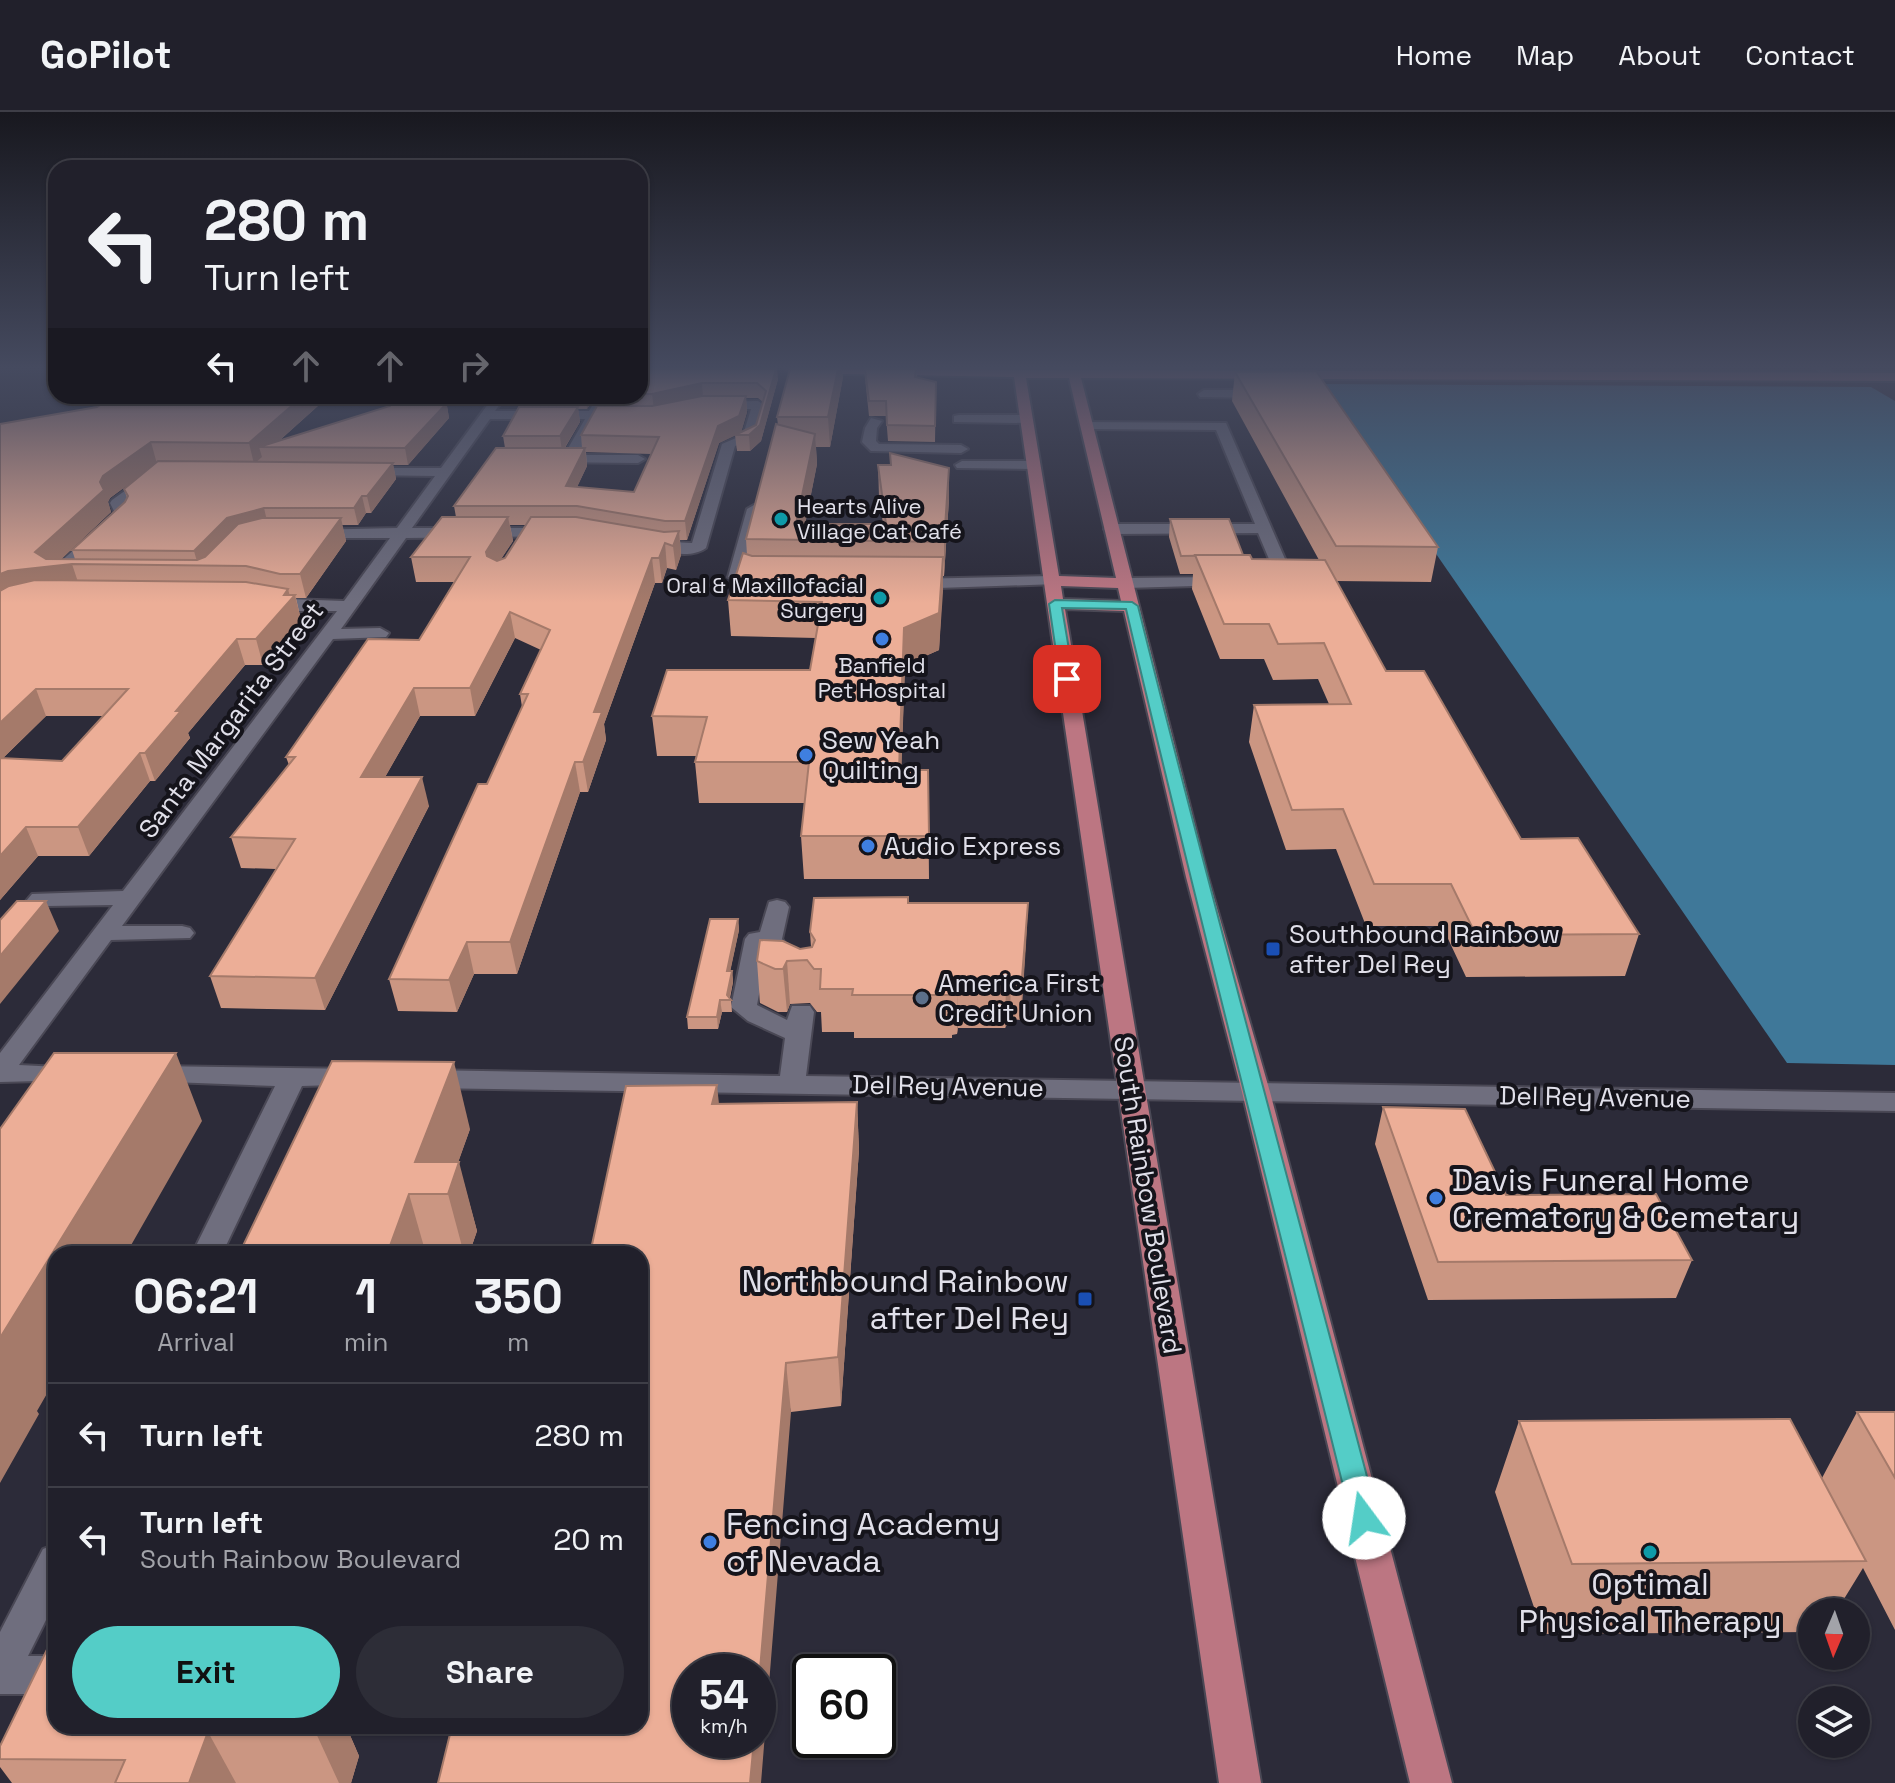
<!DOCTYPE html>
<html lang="en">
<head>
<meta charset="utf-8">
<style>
	:root { --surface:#21202b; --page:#2d2d37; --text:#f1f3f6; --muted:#a2a3a9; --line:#3e3e47; --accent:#54cdc7 }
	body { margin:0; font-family:"Space Grotesk",sans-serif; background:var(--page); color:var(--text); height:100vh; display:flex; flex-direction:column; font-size:30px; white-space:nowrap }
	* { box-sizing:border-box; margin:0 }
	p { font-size:26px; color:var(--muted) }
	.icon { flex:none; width:44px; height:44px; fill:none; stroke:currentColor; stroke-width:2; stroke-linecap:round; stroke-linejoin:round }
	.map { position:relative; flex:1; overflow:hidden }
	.sheet { position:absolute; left:48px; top:1134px; width:600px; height:488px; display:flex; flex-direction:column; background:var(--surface); border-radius:24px; box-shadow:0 2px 6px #0004,0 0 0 2px var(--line) }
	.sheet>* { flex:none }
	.hud { position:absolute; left:48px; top:48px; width:600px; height:244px; border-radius:24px; box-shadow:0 2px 6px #0004,0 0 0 2px var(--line); background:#21202b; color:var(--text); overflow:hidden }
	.needle { width:52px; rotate:182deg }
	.tools { position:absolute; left:1798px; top:1486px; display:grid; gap:16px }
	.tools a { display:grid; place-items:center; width:72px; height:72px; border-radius:50%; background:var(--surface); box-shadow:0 2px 6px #0004,0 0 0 2px var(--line); font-size:40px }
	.speed { position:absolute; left:672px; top:1542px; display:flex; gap:16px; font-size:40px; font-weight:700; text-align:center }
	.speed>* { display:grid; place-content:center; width:104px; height:104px; border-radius:50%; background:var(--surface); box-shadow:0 2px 6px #0004,0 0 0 2px var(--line); line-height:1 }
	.speed small { font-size:20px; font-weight:400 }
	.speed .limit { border:4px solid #111; border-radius:12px; background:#fff; color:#111 }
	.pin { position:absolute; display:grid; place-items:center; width:68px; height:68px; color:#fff; margin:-34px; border-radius:16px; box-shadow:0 4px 12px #0006 }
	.me { position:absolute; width:88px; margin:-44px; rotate:346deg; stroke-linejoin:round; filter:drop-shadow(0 0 6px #0008) }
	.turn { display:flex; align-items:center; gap:28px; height:168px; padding:0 24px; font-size:36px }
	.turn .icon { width:104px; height:104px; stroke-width:2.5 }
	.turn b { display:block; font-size:56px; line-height:68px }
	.lanes { display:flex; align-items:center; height:76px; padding:0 24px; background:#0003; justify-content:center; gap:40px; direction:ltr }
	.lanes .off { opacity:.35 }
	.eta { display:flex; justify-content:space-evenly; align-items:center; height:136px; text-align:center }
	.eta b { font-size:48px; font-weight:700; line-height:56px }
	.button { display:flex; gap:16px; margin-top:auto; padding:16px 24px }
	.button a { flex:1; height:92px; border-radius:48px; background:var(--accent); color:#111; font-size:32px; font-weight:700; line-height:92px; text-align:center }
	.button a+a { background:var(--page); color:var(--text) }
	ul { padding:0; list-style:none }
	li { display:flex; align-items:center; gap:24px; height:104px; padding:0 24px; border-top:2px solid var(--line) }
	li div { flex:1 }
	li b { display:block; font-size:30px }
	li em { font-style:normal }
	header { display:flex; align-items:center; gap:48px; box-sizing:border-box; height:112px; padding:0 40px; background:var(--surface); border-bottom:2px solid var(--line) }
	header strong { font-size:38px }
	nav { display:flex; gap:44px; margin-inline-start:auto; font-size:28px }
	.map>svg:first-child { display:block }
	.water { fill:#3f7899 }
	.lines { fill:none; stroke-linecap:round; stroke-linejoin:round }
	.minor-casing { stroke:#4a4855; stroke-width:4 }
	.major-casing { stroke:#4a4855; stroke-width:4 }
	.minor { fill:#6f6e7e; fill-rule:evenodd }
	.major { fill:#bc7682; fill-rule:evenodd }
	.wall { fill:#cb9682; fill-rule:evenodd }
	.shaded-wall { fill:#a57a6a }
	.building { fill:#ecae97; stroke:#a57a6a; stroke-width:2 }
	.route { fill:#54cdc7; stroke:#378581; stroke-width:2 }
	.culture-dot { fill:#0f9aa8; stroke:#15141b; stroke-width:3 }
	.shop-dot { fill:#3f7fe0; stroke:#15141b; stroke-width:3 }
	.transit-dot { fill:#1a4fb4; stroke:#15141b; stroke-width:3 }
	.service-dot { fill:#5c6f8a; stroke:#15141b; stroke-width:3 }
	.labels { text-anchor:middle; stroke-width:8; stroke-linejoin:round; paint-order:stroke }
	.far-poi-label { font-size:22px; fill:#e1e0ea; stroke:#15141b; text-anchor:start }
	.street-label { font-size:26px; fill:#e1e0ea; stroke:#15141b }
	.poi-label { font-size:26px; fill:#e1e0ea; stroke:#15141b; text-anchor:start }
	.near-poi-label { font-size:32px; fill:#e1e0ea; stroke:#15141b; text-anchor:start }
</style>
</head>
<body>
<header>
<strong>GoPilot</strong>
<nav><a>Home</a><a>Map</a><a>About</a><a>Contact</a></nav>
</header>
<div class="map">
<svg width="1895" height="1671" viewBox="0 0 1895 1671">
	<rect width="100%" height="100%" fill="#2c2b39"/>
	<polygon class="water" points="1319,272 1871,275 1895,289 1895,953 1787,951"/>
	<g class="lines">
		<g class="minor-casing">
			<g id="minor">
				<polygon points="1814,257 1829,257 1839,265 1829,268"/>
				<polygon points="1204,278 1266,278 1272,282 1266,286 1200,285 1198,282"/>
				<polygon points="494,284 506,284 495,299 589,299 598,284 610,284 602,299 624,299 630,303 624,307 598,307 578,343 638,343 645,347 638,351 548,350 548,344 564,343 585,307 490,307 412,416 553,416 558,418 558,424 406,426 341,517 380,516 389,521 386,525 333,527 122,814 182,814 190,816 194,821 190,826 111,828 19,953 79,956 83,962 79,968 0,970 0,941 113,793 47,794 8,840 0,842 0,820 32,782 123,779 337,499 286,499 262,494 260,490 262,486 344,489 390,426 313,426 305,421 308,418 397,416 435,364 364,363 359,362 359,356 441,356"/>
				<path d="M711 290 758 289 764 293 754 328 735 334 706 436C690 448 661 439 644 434V428C658 426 676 431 692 431L722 332 743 323 751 297H715L711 296Z"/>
				<polygon points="959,303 1026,303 1032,307 1026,311 954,310 954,304"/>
				<polygon points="871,306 882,309 877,316 876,329 879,332 961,333 968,337 961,341 871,339 862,330 865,316"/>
				<polygon points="1081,310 1226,311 1295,470 1293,473 1280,475 1272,470 1277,466 1258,421 1112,422 1104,417 1112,412 1255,412 1216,318 1086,317 1081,316"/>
				<polygon points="962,349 1033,349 1040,353 1033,357 957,356 955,353"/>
				<polygon points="150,361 155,362 155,368 125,392 130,402 128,405 69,459 72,463 70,466 49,466 49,460 115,401 110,391 112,388"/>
				<polygon points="754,393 761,397 745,462 761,470 753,475 728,465 747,397"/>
				<polygon points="1051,464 1057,466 1057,472 909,477 901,472 909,467"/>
				<polygon points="1223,465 1229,467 1229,473 1126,476 1118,471 1126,466"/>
				<polygon points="777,788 785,790 789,795 782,827 792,841 789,846 771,846 767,839 757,893 787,908 792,894 810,894 814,900 806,964 1895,981 1895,999 426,976 417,973 413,967 417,961 426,958 780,964 785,926 748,909 731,895 745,827 749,822 760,820 769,790"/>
				<polygon points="154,954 358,957 367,960 371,966 367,972 302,974 222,1142 192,1142 275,974 145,969 141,963 145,957"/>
				<polygon points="56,1432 56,1488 28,1544 56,1544 56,1582 0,1582 0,1520 43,1437"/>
			</g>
		</g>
		<g class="major-casing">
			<path id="major" d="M786 257 1895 261V269L1081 266 1208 765 1270 980 1452 1671H1410L1242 980 1186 765 1124 499 1065 497 1261 1671H1219L1014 265 792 261ZM1026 266H1069L1116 466 1059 464ZM1061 474 1118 476 1121 489 1063 487Z"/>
		</g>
		<use href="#minor" class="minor"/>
		<use href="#major" class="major"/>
	</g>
	<g class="wall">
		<path d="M640 257 778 267 761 329 750 339H737L735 323 719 331 687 428H680L681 443 676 458 667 456 662 471H655L604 612 606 628 588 680H580L517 862H474L457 900 398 899 389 867 487 672 522 595 520 582 541 538 515 526 475 604H420L385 665 429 694 325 898 221 896 210 864 276 757 241 756 231 725 289 653 286 645 419 528 454 470H416L411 445 456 405 454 394 505 336 503 324 536 295 534 284H596L587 297H578L580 310 565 336H582L581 323 606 294 605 284H640ZM746 286H758L763 290 756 313 741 320 747 300ZM586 340 651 342 634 380 577 375 587 354ZM510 413H526L505 446 501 447 513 429Z"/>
		<polygon points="790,257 842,257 843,265 830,335 816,335 817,352 805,412 883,412 879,385 878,353 949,387 944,464 943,464 939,538 905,553 901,658 928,658 929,767 804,767 801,724 805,691 699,691 695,650 696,644 657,644 652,604 810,558 816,526 731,524 728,488 747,443 746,427 778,313 777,305"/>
		<polygon points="864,257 917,257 917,265 936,270 935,330 888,329 886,304 869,304"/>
		<polygon points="1235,260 1438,435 1431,470 1336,469 1386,559 1521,727 1639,822 1625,864 1466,865 1442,814 1366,814 1336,737 1286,738 1249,630 1254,593 1329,592 1318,567 1273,568 1264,547 1220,547 1192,477 1193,462 1180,462 1169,425 1170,407 1252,447 1319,448 1232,289"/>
		<path d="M113 284H329L279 329 447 294 449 306 408 353H393L396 367 371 401H366L358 413H342L346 429 306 486H296L301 508 263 553H245L188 621 190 626 155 669H150L89 744H38L0 788V312L97 295ZM134 368 124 377 127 386 125 390 72 438 75 447H61L111 400 108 390 110 386ZM46 604H104L62 649 3 646Z"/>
		<polygon points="908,791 1028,791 1021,908 1010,907 1005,916 958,916 957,922 952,923 952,926 854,926 854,920 822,920 821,900 817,900 810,891 790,892 787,900 778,900 760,891 757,849 811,835 810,820"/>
		<polygon points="738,807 739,818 730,859 732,859 733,870 730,886 731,888 732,900 722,900 718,917 688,917 687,905"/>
		<polygon points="857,990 859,1038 841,1294 791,1300 719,992"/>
		<polygon points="1383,995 1506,1083 1692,1148 1676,1186 1428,1188 1375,1032"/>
		<polygon points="470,1017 458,1050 477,1119 469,1142 239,1142"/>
		<polygon points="1857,1300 1895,1300 1895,1518 1863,1456 1836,1500 1812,1500 1812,1520 1543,1522 1495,1380 1519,1309 1822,1366"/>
		<polygon points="56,1614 346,1614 359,1644 351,1671 12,1671 0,1655 0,1634"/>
	</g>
	<g class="shaded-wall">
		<polygon points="776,257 777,257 778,267 761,329 750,339 749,323 760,313"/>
		<polygon points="838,257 842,257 843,265 830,335 828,305"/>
		<polygon points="702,271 703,286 654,297 652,282"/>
		<polygon points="303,284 329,284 272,335 259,335 262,345 254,352 249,331"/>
		<polygon points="440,284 455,284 447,294 449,306 408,353 405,336"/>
		<polygon points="586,284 596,284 587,297"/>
		<polygon points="746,284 747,300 741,321 719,331 687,428 685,409 718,314"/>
		<polygon points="578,295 580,310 562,340 560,324"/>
		<polygon points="815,322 817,352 802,428 796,412"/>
		<polygon points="151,330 157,352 110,386 108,390 111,400 54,454 72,452 80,476 0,491 0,462 35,440 100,370 103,364"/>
		<polygon points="585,336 587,354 569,392 566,374"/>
		<polygon points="393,351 396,367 371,401 367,384"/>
		<polygon points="949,356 949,387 944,464 944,430"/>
		<polygon points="362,384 366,401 358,413 354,396"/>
		<polygon points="264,396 268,413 198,453 194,439 227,406"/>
		<polygon points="508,405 513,429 490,464 486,440"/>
		<polygon points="341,406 346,429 306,486 300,462"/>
		<polygon points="679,419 681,443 676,458 673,434"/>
		<polygon points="665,431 667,456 662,471 659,446"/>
		<polygon points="943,445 943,480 939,538 905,553 900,699 899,658 904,516"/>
		<polygon points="652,446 655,471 604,612 606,628 588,680 583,650 594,600"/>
		<polygon points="288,477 291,488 295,483 301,508 263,553 256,527"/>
		<polygon points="510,500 515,526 475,604 470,576"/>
		<polygon points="237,527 245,553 188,621 190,626 155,669 145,641 176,599"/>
		<polygon points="414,576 420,604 368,695 361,665"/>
		<polygon points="36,577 46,604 0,649 0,611"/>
		<polygon points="140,641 150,669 89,744 78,715"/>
		<polygon points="575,650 580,680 517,862 510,830"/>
		<polygon points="422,665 429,694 325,898 315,866"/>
		<polygon points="26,715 38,744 0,788 0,744"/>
		<polygon points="46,789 59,819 0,892 0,844"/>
		<polygon points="1028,791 1026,833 1021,908 1022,865"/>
		<polygon points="738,807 739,818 728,870 727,859"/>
		<polygon points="467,830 474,862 457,900 449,868"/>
		<polygon points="787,849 790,892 787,900 783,857"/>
		<polygon points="732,859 733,870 729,888 727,883"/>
		<polygon points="1011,865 1010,907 1005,916 1006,873"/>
		<polygon points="958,873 958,916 957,922 958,879"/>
		<polygon points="720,888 722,900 718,917 717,905"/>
		<polygon points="176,941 202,1009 126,1142 56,1142 56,1266 37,1299 39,1302 0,1371 0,1226"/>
		<polygon points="454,950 470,1017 447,1082 415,1050"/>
		<polygon points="717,973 722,1021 712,992"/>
		<polygon points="857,990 859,1038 841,1294 838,1245"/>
		<polygon points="459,1050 477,1119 469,1142 464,1142 448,1082"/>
		<polygon points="409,1082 426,1142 387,1142"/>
		<polygon points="786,1251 791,1300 761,1671 750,1671 754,1628 758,1628 758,1581"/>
		<polygon points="317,1614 346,1614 359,1644 351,1671 339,1671 315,1619"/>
		<polygon points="208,1620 236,1671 189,1671"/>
	</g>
	<g class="building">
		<polygon points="640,257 776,257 760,313 749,323 735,323 756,313 766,279 757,271 702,271 652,282 640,282"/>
		<polygon points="790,257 838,257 828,305 777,305"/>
		<polygon points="865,257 916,257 915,265 936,270 935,314 887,313 886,289 869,289"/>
		<polygon points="1316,259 1438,435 1336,434 1235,260"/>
		<polygon points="113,284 303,284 249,331 151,330 103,364 100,370 104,378 35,440 46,447 197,448 205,445 238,412 262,406 341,406 300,462 280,462 246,454 72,452 8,459 0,462 0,312 97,295"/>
		<polygon points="399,284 440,284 434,291 447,291 405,336 259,335 390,294"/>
		<polygon points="702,284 746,284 739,304 718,314 685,409 665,409 577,394 454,394 496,336 585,336 566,374 634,380 659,325 581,323 597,294 652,294"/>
		<polygon points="519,295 578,295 560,324 503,324"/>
		<polygon points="776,312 815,322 796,412 886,412 878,353 891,353 890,341 949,356 944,430 746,427"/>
		<polygon points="158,349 393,351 367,384 362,384 354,396 264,396 227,406 194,439 72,438 125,390 128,384 124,377"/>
		<polygon points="442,405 508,405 486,440 487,444 497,449 505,446 531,405 576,405 664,420 679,419 673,434 665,431 659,446 652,446 594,600 602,600 583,650 575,650 510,830 467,830 449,868 389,867 478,672 487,672 528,582 520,582 550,518 510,500 470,576 414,576 361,665 422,665 315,866 210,864 295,727 231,725 295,645 286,645 368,527 419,528 470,445 411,445"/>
		<polygon points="1170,407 1229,407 1243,443 1181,444"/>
		<polygon points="743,441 752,444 943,445 939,501 904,516 899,658 928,658 929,724 801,724 809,650 695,650 707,605 652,604 667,558 810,558 822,490 728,488"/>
		<polygon points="1195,443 1250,443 1252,447 1325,448 1386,559 1424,559 1521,727 1578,726 1639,822 1476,823 1451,772 1374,772 1343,697 1292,698 1254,593 1351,592 1324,531 1278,532 1269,512 1224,512"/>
		<polygon points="35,468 246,470 288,477 284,483 295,483 256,527 237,527 176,599 181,599 145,641 140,641 78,715 26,715 0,744 0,646 62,649 128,577 36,577 0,611 0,479 9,474"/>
		<polygon points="908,785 908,791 1028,791 1022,865 1011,865 1006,873 958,873 958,879 952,880 952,883 852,883 853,877 820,877 821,857 814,857 807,848 787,849 783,857 775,857 757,849 760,828 783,829 800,837 812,835 815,828 810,820 814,786"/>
		<polygon points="17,789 46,789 0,844 0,808"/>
		<polygon points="710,807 738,807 727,859 732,859 727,883 731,888 720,888 717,905 687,905"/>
		<polygon points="54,941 176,941 0,1226 0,1017"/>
		<polygon points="332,949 454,950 415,1050 459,1050 448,1082 409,1082 387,1142 239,1142"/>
		<polygon points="717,973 712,992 857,990 838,1245 786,1251 758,1581 758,1560 690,1560 690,1628 754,1628 750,1671 438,1671 452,1614 640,1614 640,1142 590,1142 626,974"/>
		<polygon points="1383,995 1465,997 1506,1083 1656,1082 1692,1148 1438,1150"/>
		<polygon points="1857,1300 1895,1300 1895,1366"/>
		<polygon points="1790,1307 1866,1449 1572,1452 1519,1309"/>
		<polygon points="56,1519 56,1614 317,1614 315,1619 208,1620 189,1671 115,1671 125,1648 0,1647 0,1634"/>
	</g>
	<linearGradient id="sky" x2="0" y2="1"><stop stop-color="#18181f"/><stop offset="0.52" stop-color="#454a5f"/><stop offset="1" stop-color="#454a5f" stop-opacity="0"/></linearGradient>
	<rect width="1895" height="491" fill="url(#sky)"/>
	<path class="route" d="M1055 488 1132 490 1138 494C1214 799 1298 1102 1378 1406L1374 1414 1364 1418 1355 1414 1351 1406C1276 1103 1197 801 1126 497L1062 496 1074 567 1067 571 1060 567 1049 492Z"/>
	<g class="culture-dot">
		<circle cx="781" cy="407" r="8"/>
		<circle cx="880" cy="486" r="8"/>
		<circle cx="1650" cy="1440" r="8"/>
	</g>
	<g class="shop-dot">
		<circle cx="882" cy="527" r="8"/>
		<circle cx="806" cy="643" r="8"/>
		<circle cx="868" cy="734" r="8"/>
		<circle cx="1436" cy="1086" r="8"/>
		<circle cx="710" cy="1430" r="8"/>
	</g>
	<g class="transit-dot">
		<rect x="1265" y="829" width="16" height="16" rx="4"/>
		<rect x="1077" y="1179" width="16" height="16" rx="4"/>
	</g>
	<circle class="service-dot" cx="922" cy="886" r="8"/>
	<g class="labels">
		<g class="far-poi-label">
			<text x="797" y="402">Hearts Alive<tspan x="797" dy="25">Village Cat Café</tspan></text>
			<text x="864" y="481" text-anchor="end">Oral &amp; Maxillofacial<tspan x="864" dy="25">Surgery</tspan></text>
			<text x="882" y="561" text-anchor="middle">Banfield<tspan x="882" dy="25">Pet Hospital</tspan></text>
		</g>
		<g class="street-label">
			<text transform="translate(231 608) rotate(-53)" y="9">Santa Margarita Street</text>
			<text transform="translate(948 974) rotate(1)" y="9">Del Rey Avenue</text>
			<text transform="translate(1595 985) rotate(1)" y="9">Del Rey Avenue</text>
			<text transform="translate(1148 1083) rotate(81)" y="9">South Rainbow Boulevard</text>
		</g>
		<g class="poi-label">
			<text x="822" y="637">Sew Yeah<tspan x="822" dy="30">Quilting</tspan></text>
			<text x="884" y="743">Audio Express</text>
			<text x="1289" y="831">Southbound Rainbow<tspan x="1289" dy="30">after Del Rey</tspan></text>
			<text x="938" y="880">America First<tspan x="938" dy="30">Credit Union</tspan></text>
		</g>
		<g class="near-poi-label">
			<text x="1452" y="1079">Davis Funeral Home<tspan x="1452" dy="37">Crematory &amp; Cemetary</tspan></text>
			<text x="1069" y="1180" text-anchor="end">Northbound Rainbow<tspan x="1069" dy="37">after Del Rey</tspan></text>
			<text x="726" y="1423">Fencing Academy<tspan x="726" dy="37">of Nevada</tspan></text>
			<text x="1650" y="1483" text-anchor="middle">Optimal<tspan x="1650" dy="37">Physical Therapy</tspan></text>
		</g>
	</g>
</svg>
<div class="tools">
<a><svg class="needle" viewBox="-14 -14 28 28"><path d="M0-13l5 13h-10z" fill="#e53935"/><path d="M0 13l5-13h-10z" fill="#a2a3a9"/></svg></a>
<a><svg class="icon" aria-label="layers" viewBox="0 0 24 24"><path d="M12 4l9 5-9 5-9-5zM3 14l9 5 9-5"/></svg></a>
</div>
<div class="speed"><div>54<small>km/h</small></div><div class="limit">60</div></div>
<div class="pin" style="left:1067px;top:567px;background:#d93025"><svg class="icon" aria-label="arrive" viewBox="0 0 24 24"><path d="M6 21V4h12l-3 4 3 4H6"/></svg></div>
<svg class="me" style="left:1364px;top:1406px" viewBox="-20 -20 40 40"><circle r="19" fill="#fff"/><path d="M0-13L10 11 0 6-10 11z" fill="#54cdc7"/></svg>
<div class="hud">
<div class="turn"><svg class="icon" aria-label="left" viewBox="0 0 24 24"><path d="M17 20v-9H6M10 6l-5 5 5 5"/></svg><div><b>280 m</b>Turn left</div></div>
<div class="lanes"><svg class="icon" aria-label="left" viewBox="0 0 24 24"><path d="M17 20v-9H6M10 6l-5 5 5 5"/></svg><svg class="icon off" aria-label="ahead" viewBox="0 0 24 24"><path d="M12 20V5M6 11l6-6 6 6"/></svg><svg class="icon off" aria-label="ahead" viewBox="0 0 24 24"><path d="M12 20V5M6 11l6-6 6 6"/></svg><svg class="icon off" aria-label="right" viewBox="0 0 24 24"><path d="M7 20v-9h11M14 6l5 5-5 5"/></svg></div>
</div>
<section class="sheet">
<div class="eta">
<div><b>06:21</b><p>Arrival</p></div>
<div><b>1</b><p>min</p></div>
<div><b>350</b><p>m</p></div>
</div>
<ul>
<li><svg class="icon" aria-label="left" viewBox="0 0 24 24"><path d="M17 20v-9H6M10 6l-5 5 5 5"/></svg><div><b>Turn left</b></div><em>280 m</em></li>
<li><svg class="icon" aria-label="left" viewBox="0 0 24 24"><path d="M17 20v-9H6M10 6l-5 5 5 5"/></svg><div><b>Turn left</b><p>South Rainbow Boulevard</p></div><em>20 m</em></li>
</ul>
<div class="button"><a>Exit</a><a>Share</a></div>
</section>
</div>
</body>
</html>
